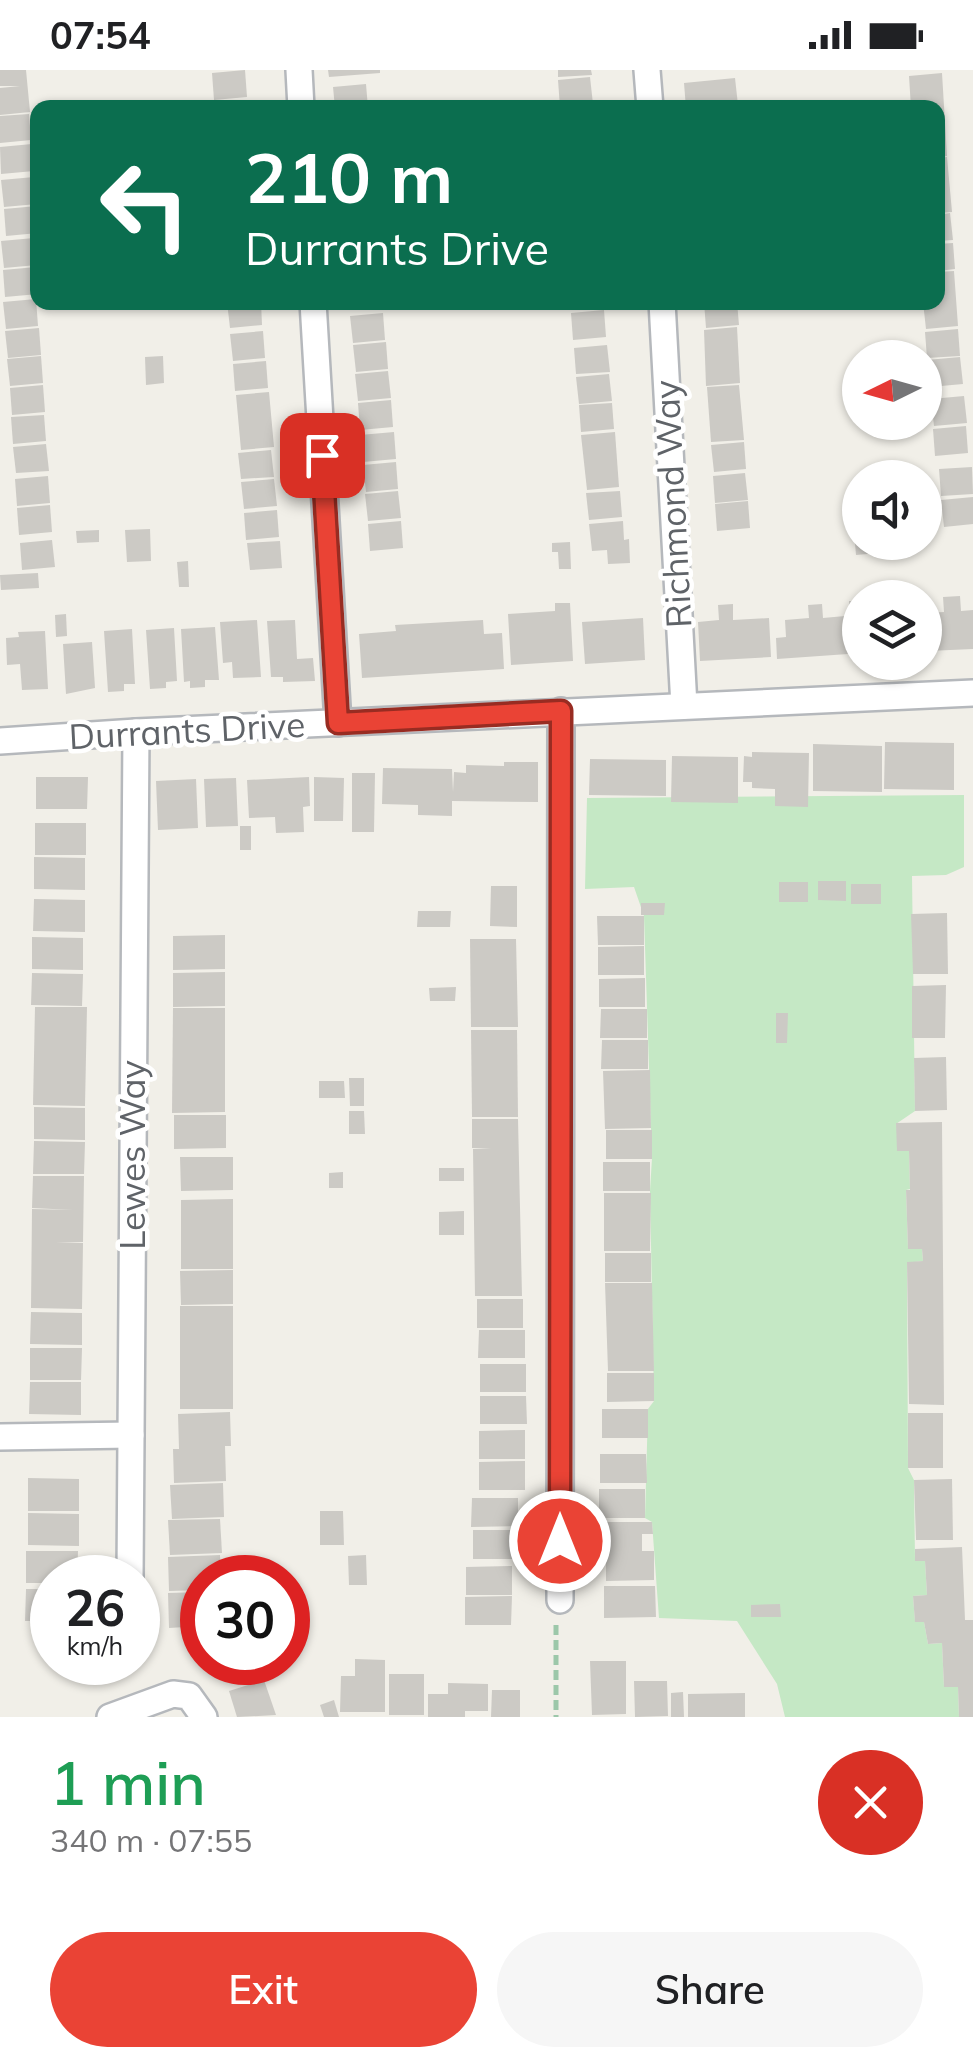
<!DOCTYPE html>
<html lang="en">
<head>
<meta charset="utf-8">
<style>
	:root { --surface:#fff; --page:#f6f6f6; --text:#202124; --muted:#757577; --accent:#ea4335 }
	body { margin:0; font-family:Mulish,sans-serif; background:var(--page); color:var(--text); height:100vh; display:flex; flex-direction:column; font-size:38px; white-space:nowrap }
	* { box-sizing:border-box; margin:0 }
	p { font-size:32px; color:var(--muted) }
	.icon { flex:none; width:55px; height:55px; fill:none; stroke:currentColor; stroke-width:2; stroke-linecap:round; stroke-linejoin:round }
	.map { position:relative; height:1647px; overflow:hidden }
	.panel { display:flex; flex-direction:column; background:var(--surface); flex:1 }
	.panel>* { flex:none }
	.hud { position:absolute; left:30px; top:30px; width:915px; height:210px; border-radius:20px; box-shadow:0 2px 8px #0004; background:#0b6e4f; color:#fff; overflow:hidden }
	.needle { width:65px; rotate:265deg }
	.controls { position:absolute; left:842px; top:270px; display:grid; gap:20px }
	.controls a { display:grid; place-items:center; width:100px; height:100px; border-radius:50%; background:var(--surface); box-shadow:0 2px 8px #0004; font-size:50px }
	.speed { position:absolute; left:30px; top:1485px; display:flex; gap:20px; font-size:50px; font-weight:700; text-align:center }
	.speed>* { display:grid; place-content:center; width:130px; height:130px; border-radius:50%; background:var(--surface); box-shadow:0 2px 8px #0004; line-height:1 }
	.speed small { font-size:25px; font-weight:400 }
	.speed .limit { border:15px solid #d22; background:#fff; color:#111 }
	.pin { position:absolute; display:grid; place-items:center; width:85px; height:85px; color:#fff; margin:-42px; border-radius:20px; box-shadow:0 5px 15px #0006 }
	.me { position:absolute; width:110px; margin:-55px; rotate:0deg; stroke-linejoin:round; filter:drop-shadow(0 0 8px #0008) }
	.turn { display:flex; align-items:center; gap:35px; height:210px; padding:0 50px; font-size:45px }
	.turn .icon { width:130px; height:130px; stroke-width:2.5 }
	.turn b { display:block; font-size:70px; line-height:85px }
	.round { display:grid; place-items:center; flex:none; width:105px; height:105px; border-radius:52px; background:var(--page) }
	.headline { display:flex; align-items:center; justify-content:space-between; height:170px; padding:0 50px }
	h1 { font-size:60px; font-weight:600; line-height:75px; color:#1e9e55 }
	.primary-button { display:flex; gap:20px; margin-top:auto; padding:20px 50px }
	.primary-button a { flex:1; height:115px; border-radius:60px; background:var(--accent); color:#fff; font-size:40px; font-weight:600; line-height:115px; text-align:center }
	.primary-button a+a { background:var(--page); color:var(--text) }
	.status { display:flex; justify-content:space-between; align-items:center; height:70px; padding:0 50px; background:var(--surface); direction:ltr }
	.status svg { height:28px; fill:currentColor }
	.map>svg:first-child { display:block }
	.green { fill:#c5e8c5 }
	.building { fill:#cccac5 }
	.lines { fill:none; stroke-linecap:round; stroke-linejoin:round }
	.minor-casing { stroke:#b5b8bc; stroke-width:30 }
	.path { stroke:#9cc7a9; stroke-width:5; stroke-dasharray:10 5; stroke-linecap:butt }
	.minor { stroke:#fff; stroke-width:25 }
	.route-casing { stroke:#982c22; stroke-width:25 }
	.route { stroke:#ea4335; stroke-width:18 }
	.labels { text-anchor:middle; stroke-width:9; stroke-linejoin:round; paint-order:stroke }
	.street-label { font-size:35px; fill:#5f6368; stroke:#fff }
</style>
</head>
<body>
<div class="status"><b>07:54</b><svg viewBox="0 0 49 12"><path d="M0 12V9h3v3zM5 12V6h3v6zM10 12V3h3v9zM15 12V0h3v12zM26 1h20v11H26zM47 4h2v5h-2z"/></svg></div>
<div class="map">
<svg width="973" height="1647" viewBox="0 0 973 1647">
	<rect width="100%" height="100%" fill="#f1efe8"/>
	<polygon class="green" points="964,725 964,797 946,805 912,806 915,1041 896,1054 909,1081 910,1119 906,1120 908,1179 922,1179 923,1191 907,1193 908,1398 914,1410 915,1490 925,1491 927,1525 913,1526 915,1551 924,1552 928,1574 942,1573 944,1617 958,1617 959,1647 785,1647 777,1614 737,1551 659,1548 652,1452 645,1448 648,1339 654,1331 650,1121 652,1088 644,846 634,817 585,819 587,728"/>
	<g class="building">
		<polygon points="0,0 26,0 30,42 0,45 0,18 20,16 0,16"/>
		<polygon points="245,0 247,27 214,30 212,3"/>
		<polygon points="328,0 380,0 380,3 329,7"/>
		<polygon points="558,0 591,0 592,5 558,7"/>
		<polygon points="942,3 947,86 938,87 938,38 911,38 909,6"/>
		<polygon points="590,7 593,34 560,37 558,10"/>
		<polygon points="735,8 738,35 686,38 684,13"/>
		<polygon points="366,14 368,38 335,38 333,17"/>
		<polygon points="247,31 248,38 215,38 214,34"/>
		<polygon points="29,44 31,70 0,73 0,46"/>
		<polygon points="32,74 34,101 1,104 0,77"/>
		<polygon points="947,87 952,142 938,143 938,88"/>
		<polygon points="34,107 37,134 4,137 1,110"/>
		<polygon points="37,136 38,163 6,166 4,139"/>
		<polygon points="950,143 953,170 938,171 938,145"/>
		<polygon points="34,168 37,195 4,198 1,171"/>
		<polygon points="953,173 955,199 938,201 938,174"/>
		<polygon points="36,197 38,224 5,227 3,200"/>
		<polygon points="954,201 958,256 926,259 923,232 938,232 938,202"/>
		<polygon points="36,229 38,256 6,259 3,232"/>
		<polygon points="227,232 261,232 262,255 230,258"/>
		<polygon points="349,232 388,232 388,237 350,240"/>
		<polygon points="570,232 604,232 604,237 571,240"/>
		<polygon points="704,232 737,232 739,255 706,258"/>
		<polygon points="604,240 606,267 573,270 571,243"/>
		<polygon points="383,243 385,270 353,273 350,246"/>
		<polygon points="737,257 740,313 706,316 704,260"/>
		<polygon points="39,258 41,285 8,288 5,261"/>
		<polygon points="958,259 960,286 927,288 925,262"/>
		<polygon points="263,261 265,288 233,291 230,264"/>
		<polygon points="386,272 388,299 356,302 353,275"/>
		<polygon points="607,275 610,302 576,304 574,278"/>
		<polygon points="41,286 43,313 10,316 7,289"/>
		<polygon points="163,286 164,313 146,315 145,287"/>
		<polygon points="960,287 963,314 930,317 927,290"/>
		<polygon points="266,291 268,318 235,321 233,294"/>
		<polygon points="388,301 391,328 358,331 355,304"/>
		<polygon points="609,304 612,331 579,334 576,307"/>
		<polygon points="43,315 45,342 12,345 10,318"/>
		<polygon points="739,315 744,370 711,372 707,317"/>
		<polygon points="269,322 274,377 241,380 236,325"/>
		<polygon points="964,326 967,353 934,356 931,329"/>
		<polygon points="391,330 393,357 360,360 358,333"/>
		<polygon points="612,333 614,359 581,362 579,335"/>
		<polygon points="44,345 46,371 13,374 11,347"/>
		<polygon points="966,356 968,383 935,386 933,359"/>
		<polygon points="394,362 396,389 363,392 360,365"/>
		<polygon points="615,362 619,417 587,420 581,365"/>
		<polygon points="744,372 746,399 714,402 711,375"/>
		<polygon points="46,374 49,401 16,403 13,377"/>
		<polygon points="271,380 274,407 241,409 238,383"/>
		<polygon points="396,392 398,419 366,422 363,395"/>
		<polygon points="972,397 973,424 941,426 939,399"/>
		<polygon points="745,403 748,430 715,433 713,406"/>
		<polygon points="48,406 50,433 17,436 15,409"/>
		<polygon points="274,409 277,436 244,439 241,412"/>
		<polygon points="398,421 401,448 368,451 365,424"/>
		<polygon points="620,421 622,447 589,450 586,423"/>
		<polygon points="973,427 973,454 944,457 941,430"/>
		<polygon points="748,431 750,458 717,461 715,434"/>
		<polygon points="50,435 52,462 19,465 17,438"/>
		<polygon points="277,440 279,467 246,470 244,443"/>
		<polygon points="401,451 403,478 370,481 368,454"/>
		<polygon points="623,451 624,470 629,469 630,493 608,494 607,480 592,481 589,454"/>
		<polygon points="150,459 151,491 127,492 125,460"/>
		<polygon points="99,460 99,472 77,473 76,461"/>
		<polygon points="860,461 860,472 878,472 879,483 856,485 854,462"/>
		<polygon points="52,470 55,497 22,500 20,473"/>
		<polygon points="280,471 282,498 250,500 247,473"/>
		<polygon points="570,472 571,499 559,499 558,482 552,482 552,473"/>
		<polygon points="188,491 189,517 179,517 177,492"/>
		<polygon points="38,503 39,518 1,520 0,505"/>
		<polygon points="960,526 961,541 973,540 973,579 928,581 926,543 944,542 943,527"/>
		<polygon points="849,531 860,531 860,584 852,584"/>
		<polygon points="555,533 570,533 573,591 511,595 508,544 555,541"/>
		<polygon points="733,534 733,550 769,548 771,587 700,591 698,552 719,550 718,535"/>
		<polygon points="822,534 823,548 845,546 848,584 777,589 776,568 786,567 785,550 809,548 808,535"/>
		<polygon points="66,544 67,566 56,567 55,545"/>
		<polygon points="643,548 645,590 585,594 582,552"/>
		<polygon points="257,550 261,607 233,608 232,592 223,593 220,552"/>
		<polygon points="295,550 297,589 313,588 315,611 283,612 283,607 271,607 267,551"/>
		<polygon points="483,550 484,564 502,563 504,599 362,608 359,564 396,561 395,555"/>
		<polygon points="215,557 219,610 205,610 205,617 190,618 190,611 184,612 181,559"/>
		<polygon points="174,558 177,611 166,612 166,618 150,619 146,560"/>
		<polygon points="132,559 135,614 124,614 124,621 108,622 104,561"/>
		<polygon points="45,561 48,619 22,620 20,594 7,595 6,568 19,567 18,562"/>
		<polygon points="92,572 95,618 66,624 63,574"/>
		<polygon points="885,672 954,673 954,720 884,719"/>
		<polygon points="813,674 882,676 882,722 813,721"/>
		<polygon points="752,682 809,683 808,737 775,736 775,719 752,718 752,712 743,712 744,686 752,687"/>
		<polygon points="672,686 738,687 738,733 671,732"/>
		<polygon points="590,689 666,690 666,726 589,725"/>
		<polygon points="504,692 538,692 538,732 452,731 452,746 418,745 418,735 382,734 383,698 452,699 453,722 454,702 466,703 466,695 504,696"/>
		<polygon points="352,703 375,703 374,762 352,762"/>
		<polygon points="36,707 88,707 87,739 36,739"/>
		<polygon points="309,707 310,736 303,737 304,762 276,763 275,747 249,748 247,710"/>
		<polygon points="314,707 344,708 343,751 314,751"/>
		<polygon points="236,708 238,756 206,757 204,709"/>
		<polygon points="196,709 198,758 158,760 156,711"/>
		<rect x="35" y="753" width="51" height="32"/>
		<rect x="240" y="756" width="11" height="24"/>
		<polygon points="34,787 85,788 85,820 34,819"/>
		<polygon points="818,811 846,811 846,831 818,830"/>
		<rect x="779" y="812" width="29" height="20"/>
		<rect x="851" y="814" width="30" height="20"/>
		<polygon points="491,816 517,816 517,857 490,856"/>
		<polygon points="34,829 85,830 85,862 33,861"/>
		<polygon points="641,833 665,833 664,845 641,845"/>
		<polygon points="418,841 451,841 450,857 417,857"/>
		<polygon points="947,843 948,904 913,904 911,844"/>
		<polygon points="597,846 644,846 644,875 598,875"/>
		<polygon points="225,865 225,899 173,900 173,866"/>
		<polygon points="32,867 83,868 83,900 32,899"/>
		<polygon points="470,869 516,869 518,957 471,957"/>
		<polygon points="644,876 644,905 598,905 598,877"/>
		<polygon points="225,902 225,936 173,937 173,903"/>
		<polygon points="32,903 83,904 82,936 31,935"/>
		<polygon points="645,908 645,937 599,937 599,909"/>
		<polygon points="946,915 945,968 912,968 912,916"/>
		<polygon points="456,917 455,931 430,931 429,918"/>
		<polygon points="35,937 87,937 85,1036 33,1035"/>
		<polygon points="173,938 225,938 225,1042 172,1043"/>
		<polygon points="601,939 647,939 647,968 600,968"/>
		<polygon points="776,943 788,943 787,973 776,973"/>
		<polygon points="471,960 517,960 518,1047 472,1047"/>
		<polygon points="602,970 648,970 648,999 601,999"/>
		<polygon points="946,987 947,1040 915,1041 914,988"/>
		<polygon points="650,1000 651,1058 605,1059 603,1001"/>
		<polygon points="349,1008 364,1008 364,1036 350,1036"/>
		<polygon points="319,1011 344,1011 345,1028 319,1028"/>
		<polygon points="34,1037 85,1038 85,1070 34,1069"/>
		<polygon points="349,1041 364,1041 365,1064 349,1064"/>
		<polygon points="174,1045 226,1045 226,1078 174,1079"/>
		<polygon points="472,1049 518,1049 522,1226 475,1226 473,1079 491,1078 472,1078"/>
		<polygon points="942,1052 944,1335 909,1334 907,1192 923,1191 922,1179 908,1179 906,1120 910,1120 909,1081 897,1081 896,1053"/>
		<rect x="606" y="1060" width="46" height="29"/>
		<polygon points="34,1071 85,1072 84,1104 33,1104"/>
		<polygon points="180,1087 233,1087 233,1120 181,1121"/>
		<rect x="603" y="1092" width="47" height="29"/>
		<rect x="439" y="1098" width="25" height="13"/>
		<polygon points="343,1102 343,1118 329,1118 329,1103"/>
		<polygon points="33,1106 84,1106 83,1172 56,1172 83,1173 82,1239 31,1238 32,1139 73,1140 32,1138"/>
		<polygon points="604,1123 651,1123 650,1181 604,1181"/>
		<polygon points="233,1129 233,1199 181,1199 181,1130"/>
		<polygon points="464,1141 464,1165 439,1165 439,1142"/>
		<rect x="605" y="1183" width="46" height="29"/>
		<polygon points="233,1200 233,1234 181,1235 180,1201"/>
		<polygon points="605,1213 652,1213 654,1301 608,1301"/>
		<rect x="477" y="1229" width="46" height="29"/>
		<rect x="180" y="1236" width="53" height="103"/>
		<polygon points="31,1242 82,1243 82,1275 30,1274"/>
		<polygon points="479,1260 525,1260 525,1288 478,1288"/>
		<polygon points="30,1278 82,1278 81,1310 30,1310"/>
		<rect x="480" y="1294" width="46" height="28"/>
		<polygon points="607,1303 654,1303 654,1331 607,1332"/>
		<polygon points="30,1312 81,1312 81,1345 29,1344"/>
		<polygon points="480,1326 526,1326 527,1354 480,1354"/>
		<rect x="602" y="1339" width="46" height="29"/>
		<polygon points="230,1342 231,1376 225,1376 226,1411 174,1413 173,1379 179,1379 178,1344"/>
		<rect x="908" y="1343" width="35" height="55"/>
		<polygon points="525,1360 525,1389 479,1389 479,1361"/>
		<polygon points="600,1384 646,1384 647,1413 600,1413"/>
		<polygon points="525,1391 525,1420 479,1420 479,1392"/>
		<polygon points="28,1408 79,1409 79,1441 28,1441"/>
		<polygon points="952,1409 953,1470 916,1470 914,1410"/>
		<polygon points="223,1413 224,1447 172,1449 170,1415"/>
		<rect x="599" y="1419" width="46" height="29"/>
		<polygon points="472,1428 518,1428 518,1456 471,1457"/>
		<polygon points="320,1441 343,1441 344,1475 320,1475"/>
		<polygon points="28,1443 79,1444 79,1476 28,1475"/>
		<polygon points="220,1449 222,1483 170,1485 168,1450"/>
		<polygon points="606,1452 652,1452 653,1464 642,1464 642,1481 654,1481 654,1510 606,1511"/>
		<rect x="473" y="1460" width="46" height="29"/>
		<polygon points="962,1477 965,1550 973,1550 973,1647 959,1647 958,1617 944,1617 942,1573 928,1574 924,1552 915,1552 913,1526 927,1525 925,1491 915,1491 915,1479"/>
		<polygon points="26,1481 78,1481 77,1508 52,1508 52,1513 26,1513"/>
		<polygon points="220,1485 221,1508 202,1508 202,1520 169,1521 168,1487"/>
		<polygon points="366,1485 367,1515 349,1515 348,1486"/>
		<polygon points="512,1496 512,1525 466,1525 466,1497"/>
		<polygon points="604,1516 655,1516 656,1547 604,1548"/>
		<polygon points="26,1519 52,1519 52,1551 25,1551"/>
		<polygon points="202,1522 202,1556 169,1558 168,1523"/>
		<polygon points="512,1526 511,1555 465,1555 465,1527"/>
		<polygon points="780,1534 781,1547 751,1547 751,1535"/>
		<polygon points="355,1589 385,1590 385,1642 340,1642 341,1606 355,1606"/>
		<polygon points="590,1591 626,1591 626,1644 592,1645"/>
		<polygon points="227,1592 260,1592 263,1604 234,1613"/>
		<rect x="389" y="1604" width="35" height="41"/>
		<polygon points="264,1610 276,1645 237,1647 229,1621"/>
		<polygon points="634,1611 667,1611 668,1646 635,1647"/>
		<polygon points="448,1613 488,1614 488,1641 465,1641 465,1647 428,1647 428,1624 448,1624"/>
		<polygon points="492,1620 520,1620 520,1647 491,1647"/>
		<polygon points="683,1622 684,1647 671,1647 671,1623"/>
		<polygon points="745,1623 745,1647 688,1647 688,1624"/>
		<polygon points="334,1630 339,1647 324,1647 320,1635"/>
	</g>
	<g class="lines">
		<g class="minor-casing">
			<g id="minor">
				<polyline points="299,0 301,38"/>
				<polyline points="647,0 650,38"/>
				<polyline points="313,232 338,653"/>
				<polyline points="662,232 684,636"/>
				<polyline points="0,671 136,662 973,623"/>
				<polyline points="0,1367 131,1365"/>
				<polyline points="130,1508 136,662"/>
				<polyline points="560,1530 561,641"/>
				<polyline points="110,1647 173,1624 189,1626 204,1647"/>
			</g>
		</g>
		<polyline class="path" points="556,1555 556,1647"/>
		<use href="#minor" class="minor"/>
	</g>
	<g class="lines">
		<g class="route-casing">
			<polyline id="route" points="322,385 338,653 561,641 560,1471"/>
		</g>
		<use href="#route" class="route"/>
	</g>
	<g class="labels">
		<g class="street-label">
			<text transform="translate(673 434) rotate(-93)" y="12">Richmond Way</text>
			<text transform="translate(187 661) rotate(-3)" y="12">Durrants Drive</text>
			<text transform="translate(133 1085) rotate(-90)" y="12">Lewes Way</text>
		</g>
	</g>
</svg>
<div class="controls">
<a><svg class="needle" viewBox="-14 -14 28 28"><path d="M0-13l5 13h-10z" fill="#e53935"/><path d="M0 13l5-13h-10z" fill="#757577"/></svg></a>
<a><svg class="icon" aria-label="sound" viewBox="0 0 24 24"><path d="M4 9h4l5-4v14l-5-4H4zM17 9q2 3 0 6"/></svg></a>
<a><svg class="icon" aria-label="layers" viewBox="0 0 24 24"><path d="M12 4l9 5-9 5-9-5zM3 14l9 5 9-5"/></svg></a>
</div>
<div class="speed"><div>26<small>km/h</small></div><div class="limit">30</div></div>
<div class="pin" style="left:322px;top:385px;background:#d93025"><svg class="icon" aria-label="arrive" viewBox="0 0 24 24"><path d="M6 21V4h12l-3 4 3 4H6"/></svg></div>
<svg class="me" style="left:560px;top:1471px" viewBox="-20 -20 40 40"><circle r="17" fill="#ea4335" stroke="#fff" stroke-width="3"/><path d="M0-11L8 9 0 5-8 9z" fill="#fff"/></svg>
<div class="hud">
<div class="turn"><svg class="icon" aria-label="left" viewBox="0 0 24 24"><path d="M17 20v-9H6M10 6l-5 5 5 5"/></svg><div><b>210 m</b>Durrants Drive</div></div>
</div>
</div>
<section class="panel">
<div class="headline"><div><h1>1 min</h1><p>340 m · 07:55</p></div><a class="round" style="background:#d93025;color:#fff"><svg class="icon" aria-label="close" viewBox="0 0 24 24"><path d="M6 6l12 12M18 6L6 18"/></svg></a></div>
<div class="primary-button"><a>Exit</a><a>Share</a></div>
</section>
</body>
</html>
